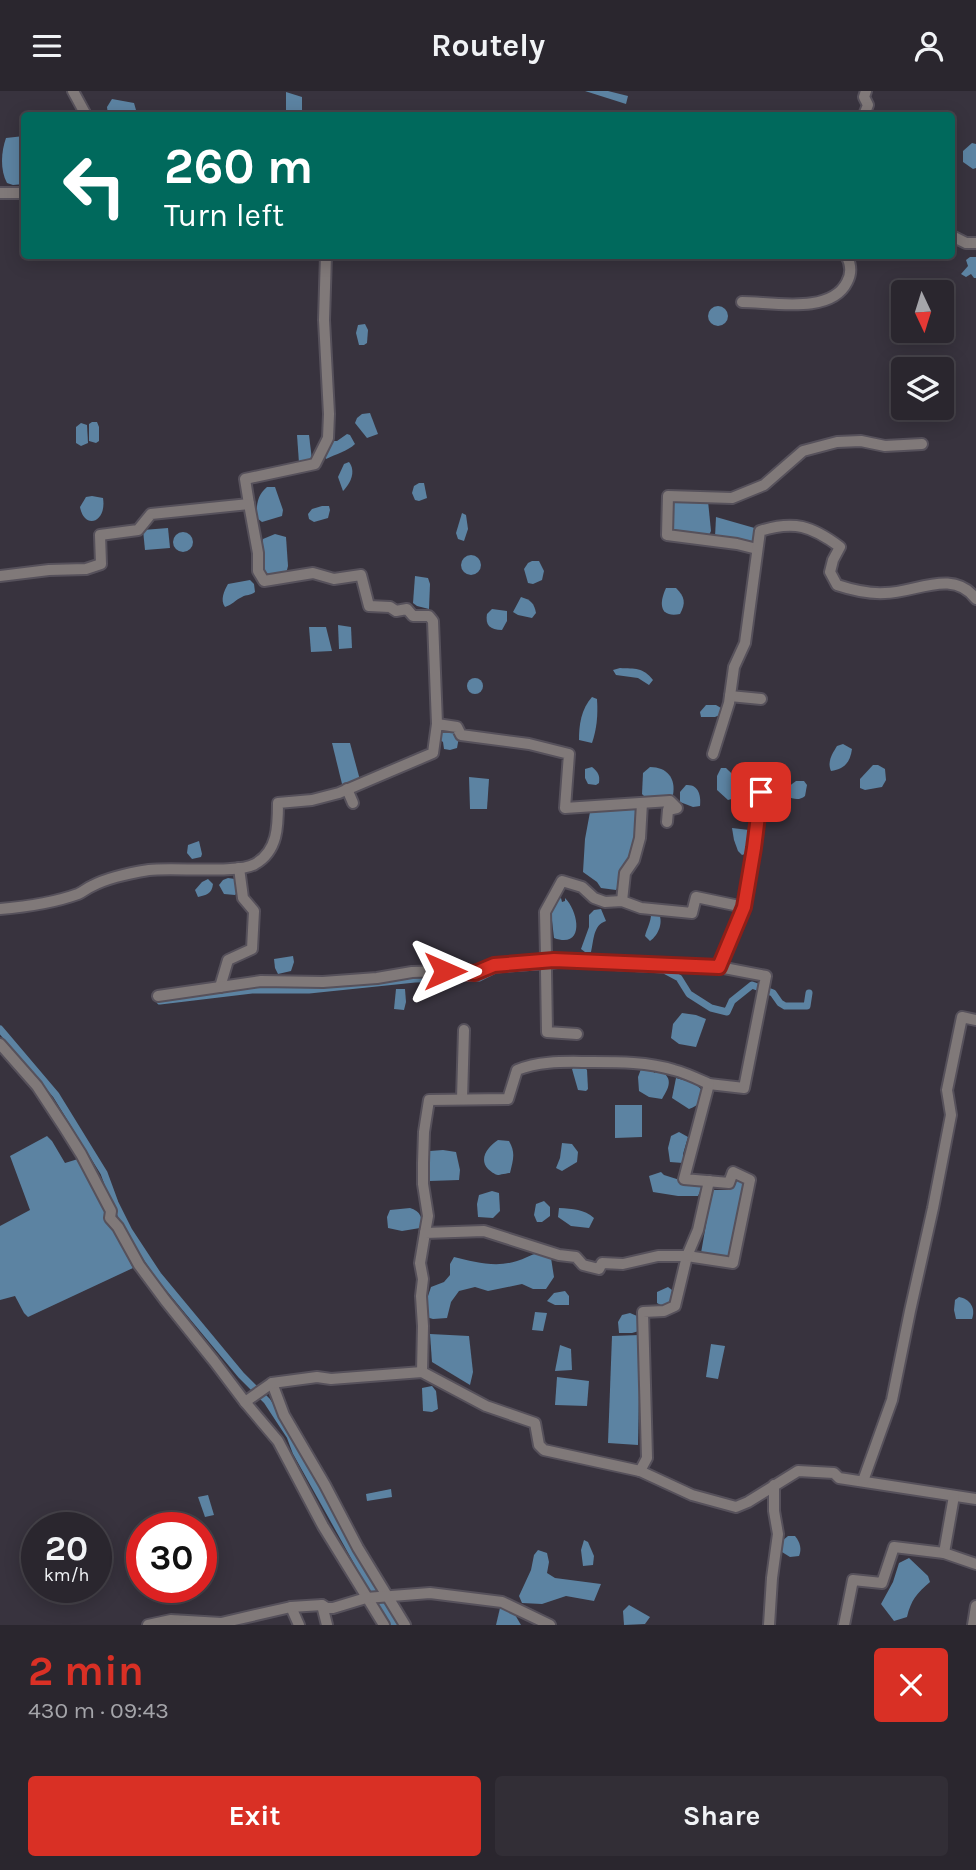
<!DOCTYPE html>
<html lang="en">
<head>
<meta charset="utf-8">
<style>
	:root { --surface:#2a262e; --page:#322e36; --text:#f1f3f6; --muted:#a5a5aa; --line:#46434a; --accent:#d93025 }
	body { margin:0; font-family:Karla,sans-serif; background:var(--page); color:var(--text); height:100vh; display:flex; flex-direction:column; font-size:26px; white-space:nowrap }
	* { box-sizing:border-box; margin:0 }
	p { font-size:23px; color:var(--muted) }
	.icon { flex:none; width:38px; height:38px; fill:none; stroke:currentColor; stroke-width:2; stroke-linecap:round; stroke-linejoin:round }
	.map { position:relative; height:1534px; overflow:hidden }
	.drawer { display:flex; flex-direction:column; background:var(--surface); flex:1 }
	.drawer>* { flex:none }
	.hud { position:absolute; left:21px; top:21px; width:934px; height:147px; border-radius:7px; box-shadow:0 4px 18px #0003,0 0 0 2px var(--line); background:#00695c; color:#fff; overflow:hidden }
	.needle { width:46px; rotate:176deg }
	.fabs { position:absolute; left:891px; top:189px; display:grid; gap:14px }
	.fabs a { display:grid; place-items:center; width:63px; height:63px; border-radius:7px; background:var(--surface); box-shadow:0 4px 18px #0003,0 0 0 2px var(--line); font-size:35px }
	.speed { position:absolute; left:21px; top:1421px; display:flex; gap:14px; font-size:35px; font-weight:700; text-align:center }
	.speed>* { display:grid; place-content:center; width:91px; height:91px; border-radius:50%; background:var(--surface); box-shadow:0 4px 18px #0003,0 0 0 2px var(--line); line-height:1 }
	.speed small { font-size:18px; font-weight:400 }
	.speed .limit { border:10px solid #d22; background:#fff; color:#111 }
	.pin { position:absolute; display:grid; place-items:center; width:60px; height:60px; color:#fff; margin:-30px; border-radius:14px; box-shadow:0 4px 10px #0006 }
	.me { position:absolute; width:77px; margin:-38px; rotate:90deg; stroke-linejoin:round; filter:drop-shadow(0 0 5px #0008) }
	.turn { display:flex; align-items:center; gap:24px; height:147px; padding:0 28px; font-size:32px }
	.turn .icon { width:91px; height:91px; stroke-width:2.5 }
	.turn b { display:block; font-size:49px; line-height:60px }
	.round { display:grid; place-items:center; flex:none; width:74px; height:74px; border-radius:7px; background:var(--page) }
	.overview { display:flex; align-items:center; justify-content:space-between; height:119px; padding:0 28px }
	h1 { font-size:42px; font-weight:700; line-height:52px; color:var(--accent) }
	.cta { display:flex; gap:14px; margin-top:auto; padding:14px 28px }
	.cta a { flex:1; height:80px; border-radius:7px; background:var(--accent); color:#fff; font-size:28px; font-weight:700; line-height:80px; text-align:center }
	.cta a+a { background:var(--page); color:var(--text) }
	header { display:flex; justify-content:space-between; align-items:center; height:91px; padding:0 28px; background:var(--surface); font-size:32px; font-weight:700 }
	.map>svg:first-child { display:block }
	.water { fill:#5c83a2 }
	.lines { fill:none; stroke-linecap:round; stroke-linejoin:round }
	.canal { stroke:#5c83a2; stroke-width:7 }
	.minor-casing { stroke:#56515b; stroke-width:14 }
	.minor { stroke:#807979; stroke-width:10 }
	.minor-bridge-casing { stroke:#56515b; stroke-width:14; stroke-linecap:butt }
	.minor-bridge { stroke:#807979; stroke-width:10 }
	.route-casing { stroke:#8d1f18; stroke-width:18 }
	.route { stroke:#d93025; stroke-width:12 }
</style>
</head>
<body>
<header><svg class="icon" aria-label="menu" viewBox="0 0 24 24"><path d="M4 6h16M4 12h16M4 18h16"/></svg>Routely<svg class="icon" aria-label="person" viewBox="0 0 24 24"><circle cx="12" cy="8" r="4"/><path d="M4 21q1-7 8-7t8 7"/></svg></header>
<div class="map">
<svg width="976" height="1534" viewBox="0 0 976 1534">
	<rect width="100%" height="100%" fill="#38333e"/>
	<g class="water">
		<polygon points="585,0 608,0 628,5 626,13"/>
		<polygon points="286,1 302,6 302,24 286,24"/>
		<polygon points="112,8 134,12 136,19 135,24 108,24 107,16"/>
		<path d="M24 45V93L13 94 7 92C0 79 1 61 6 47Z"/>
		<polygon points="972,52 976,53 976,77 973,78 963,71 963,60"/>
		<polygon points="970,166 976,166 976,187 974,187 971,183 966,186 961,183 968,175 966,169"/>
		<circle cx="718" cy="225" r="10"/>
		<polygon points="365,233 368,239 367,252 364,254 359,254 356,242 358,234"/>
		<polygon points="370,322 378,343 367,347 355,332 357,327 362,323"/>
		<polygon points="92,331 97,331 99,336 99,350 96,352 89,350 89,333"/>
		<polygon points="81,332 87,334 88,352 81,355 76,352 76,336"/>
		<path d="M347 343 350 344 355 353C348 360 336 363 326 368L325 365 332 350H337Z"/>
		<polygon points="297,344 309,344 312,369 299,372"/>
		<path d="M349 371C356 380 351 392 343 400L338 386 344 373Z"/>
		<polygon points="419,392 424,392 427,407 419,410 415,409 412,402 414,395"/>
		<path d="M267 396H275L283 419 282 425 262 431 257 427C256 415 257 404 267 396Z"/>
		<path d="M92 405 103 407C107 432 84 439 80 416L86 406Z"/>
		<polygon points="673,410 708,410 711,440 709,444 672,442"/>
		<polygon points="322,415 329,415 330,419 328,427 314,431 309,428 308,423 312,418"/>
		<polygon points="462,422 466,424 468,438 464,450 458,448 456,442"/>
		<polygon points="716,426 758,438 756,453 715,446"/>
		<polygon points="168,437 170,457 145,459 143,439"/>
		<circle cx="183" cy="451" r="10"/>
		<path d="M275 443 286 446 288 475 286 483 267 486C260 476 260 460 263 448Z"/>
		<circle cx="471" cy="474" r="10"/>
		<polygon points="532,470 539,470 544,480 542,489 533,493 528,492 524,478 528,472"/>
		<polygon points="415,485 428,487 430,493 429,518 417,515 413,512"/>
		<path d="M250 489 254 493 255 501C250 505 247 503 242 506 235 509 232 514 225 516 220 509 224 500 228 493Z"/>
		<path d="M666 497H676C685 506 686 512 680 523 659 527 659 512 666 497Z"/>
		<path d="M521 506C531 509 534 512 536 522L532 527 518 524 513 521Z"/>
		<path d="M492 518 507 520V530L502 539C490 539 485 534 487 523Z"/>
		<polygon points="338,534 351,536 352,557 339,558"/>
		<polygon points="309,536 326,536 332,560 311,561"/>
		<path d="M620 577C635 578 643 576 653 589L649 594 638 587 616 584 613 579Z"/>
		<circle cx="475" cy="595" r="8"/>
		<path d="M592 606 597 608C598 624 597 637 592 652L579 649C579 634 581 618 592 606Z"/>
		<polygon points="706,614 716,614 721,617 722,623 715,626 701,626 700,621"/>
		<polygon points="450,639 457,642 459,646 457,657 450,659 444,658 443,651 439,648 441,642"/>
		<polygon points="332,652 350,652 360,689 343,697"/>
		<path d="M843 653 852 658C850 672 844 678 831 680 827 671 832 663 837 655Z"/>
		<polygon points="873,674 878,674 885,678 886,689 882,696 865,699 860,697 860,688"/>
		<path d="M592 676C598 681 600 684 599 692L596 694 588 693 585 687V678Z"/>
		<path d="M650 676C667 676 676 687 673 704L669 705 646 707 642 703 643 682Z"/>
		<path d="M721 677H726C739 689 737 691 735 707L728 709 717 699V685Z"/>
		<polygon points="469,686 489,688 487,718 470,718"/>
		<path d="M796 690H804L807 694 805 705C799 710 793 708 787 705L788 696Z"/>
		<path d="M686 694C699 693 701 705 700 715L693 716 680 711V701Z"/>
		<path d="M607 718H636C639 745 632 777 616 799L601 797 597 791 583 781 585 748 590 721Z"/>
		<polygon points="732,737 749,739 751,742 745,763 742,764 738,760 734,749"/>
		<polygon points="199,750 202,763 201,766 192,768 187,762 188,754"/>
		<polygon points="228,787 235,788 239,800 235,804 224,803 219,794 223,789"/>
		<path d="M208 788 213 793C212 803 206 804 198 806L195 799 202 791Z"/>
		<path d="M561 807 562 811 565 810V807C579 821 585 858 554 847L551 821 553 811Z"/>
		<path d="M601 818 606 830C593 834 594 849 591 861H585L581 858 589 836V824L594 819Z"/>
		<path d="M658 821C664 830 659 844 650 850L645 845C647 837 651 831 651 823Z"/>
		<polygon points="293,865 294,871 291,880 278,883 275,877 274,868"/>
		<polygon points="396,898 405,898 406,911 404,919 394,918"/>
		<polygon points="682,922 696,924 706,928 696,956 679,953 671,947 673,933"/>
		<polygon points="577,974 583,974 587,979 588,998 586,1000 578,999 572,978"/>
		<path d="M651 977 652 980 655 982 657 978C674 986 670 995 662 1008L649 1006 639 1000 638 986 641 978Z"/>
		<path d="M676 987 694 992 702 999C702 1009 700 1014 689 1018L672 1007Z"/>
		<polygon points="615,1014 642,1014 642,1046 615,1047"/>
		<polygon points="679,1041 688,1046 683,1063 683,1072 670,1071 668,1057 671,1045"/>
		<polygon points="47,1045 52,1050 65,1072 78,1068 133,1177 28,1226 24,1222 15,1205 0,1209 0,1135 30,1119 10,1065"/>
		<path d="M498 1049 509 1050C516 1062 513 1069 510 1082 508 1082 499 1084 498 1084 495 1084 489 1079 488 1078 478 1067 489 1055 498 1049Z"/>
		<polygon points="562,1052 572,1053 578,1061 577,1071 562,1080 556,1077 560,1067"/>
		<polygon points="443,1059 456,1061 460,1079 459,1089 429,1090 427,1077 430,1060"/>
		<polygon points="661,1081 664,1084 702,1096 698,1105 678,1105 653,1101 649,1085"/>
		<polygon points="735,1087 745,1091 729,1166 701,1162 712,1099 730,1099"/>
		<polygon points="492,1100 499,1102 500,1120 493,1127 478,1126 477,1113 479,1104"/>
		<polygon points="544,1110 550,1116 550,1125 542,1131 537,1131 534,1124 536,1113"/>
		<path d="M410 1117C420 1120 424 1127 420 1137L402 1140 388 1137 387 1126 390 1119Z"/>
		<path d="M559 1117C573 1118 584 1118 594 1127L589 1137 571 1135 558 1126Z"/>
		<path d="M538 1162 551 1167 554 1186 546 1198H533L522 1193 488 1200 475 1196 459 1200 451 1211 447 1227 433 1228 426 1226 428 1205 431 1196 444 1191 450 1184V1173L454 1166C474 1171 496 1177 517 1170 524 1168 530 1164 538 1162Z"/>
		<polygon points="668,1196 672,1199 671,1213 664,1216 657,1212 657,1201"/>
		<polygon points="565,1200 569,1205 569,1214 555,1214 547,1210 554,1202"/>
		<path d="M959 1206C970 1208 976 1217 972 1228H956L954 1219 955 1209Z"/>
		<polygon points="535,1221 547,1222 543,1240 532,1239"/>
		<polygon points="630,1222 637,1225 639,1240 632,1242 619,1242 618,1231 622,1224"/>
		<polygon points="430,1243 469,1245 473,1281 470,1294 432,1271"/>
		<polygon points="640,1244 638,1354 608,1352 612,1245"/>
		<polygon points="711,1253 725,1255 718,1288 706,1286"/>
		<polygon points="560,1254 571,1258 572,1279 555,1280"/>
		<polygon points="557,1286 589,1290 587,1315 555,1314"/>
		<polygon points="432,1295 436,1300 438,1318 432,1321 423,1320 422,1297"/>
		<polygon points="391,1398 392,1406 367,1410 366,1403"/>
		<polygon points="208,1404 214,1424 205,1426 198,1406"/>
		<path d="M788 1445H795C800 1451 802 1458 799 1465L790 1466 782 1461V1450Z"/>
		<polygon points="584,1449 588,1451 594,1465 593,1474 583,1475 581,1459"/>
		<polygon points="538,1459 547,1462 549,1471 547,1482 555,1487 601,1493 594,1510 566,1505 542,1513 522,1512 519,1505 531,1479 534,1464"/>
		<path d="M909 1467 928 1485 930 1491C917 1502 911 1509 907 1526L894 1530 881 1513 893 1491 899 1472Z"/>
		<polygon points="629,1514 650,1526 645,1533 624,1534 623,1520"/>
		<polygon points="500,1517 514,1522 521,1534 496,1534"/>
	</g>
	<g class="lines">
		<g class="canal">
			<polyline points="160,910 252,899 309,899 415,888 479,887 495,879 565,874 664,879 679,887 689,903 711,917 727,921 732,910 752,894 773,902 780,912 785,915 807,915 809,902"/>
			<polyline points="0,938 56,1004 104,1082 115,1112 129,1140 158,1184 241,1284 267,1310 290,1345 296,1361 375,1503"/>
			<polyline points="379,1509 395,1534"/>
		</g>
		<g class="minor-casing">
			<g id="minor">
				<polyline points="73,0 86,24"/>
				<polyline points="864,24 868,14 864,6 866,0"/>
				<polyline points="0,102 24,102"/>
				<polyline points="952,145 966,152 976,152"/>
				<path d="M742 211C771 211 831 224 847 191 852 182 851 173 846 164"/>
				<polyline points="249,413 245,388 315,373 328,347 329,323 324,229 326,164"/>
				<polyline points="757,458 737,453 667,444 668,405 732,407 764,394 803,360 837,351 861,350 885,355 922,353"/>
				<polyline points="0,485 49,479 86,478 101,473 100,444 138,439 151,423 249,413 258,462 258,480 264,490 313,482 334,488 361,484 369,515 390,516 396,520 407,518 413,525 429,525 433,530 437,633"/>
				<polyline points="730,605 761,608"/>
				<path d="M713 663 729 612 734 576 745 552 760 440C794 429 812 435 840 456L833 469 830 481 837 494C852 499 868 503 885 502 915 502 953 477 976 508"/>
				<polyline points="347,698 353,712"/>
				<polyline points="622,810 625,782 634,769 640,747 642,712"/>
				<polyline points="744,816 754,757 761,701"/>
				<path d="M0 818C24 816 56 811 78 803 83 801 87 797 92 795 109 786 130 782 149 779 172 776 239 783 255 773 278 760 278 735 278 712L312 709 339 702 433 662 437 633 457 636 461 644 529 653 569 663 565 717 670 710 677 717 668 719 667 731"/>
				<polyline points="546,865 545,821 562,790 582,796 594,807 605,811 622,810 641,817 692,822 696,806 744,816 719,876"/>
				<polyline points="546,880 547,941 577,943"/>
				<polyline points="220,896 228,869 252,858 254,820 243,807 239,777"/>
				<polyline points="158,905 261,890 323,891 377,887 412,881 445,880 475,882 494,874 554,869 719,876 766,885 744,997 709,993 684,1088 729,1092 733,1081 750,1089 733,1172 687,1165 675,1215 664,1220 643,1221 647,1367 640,1380"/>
				<polyline points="0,953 37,995 64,1036 81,1063 111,1120 110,1127 118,1136 139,1174 165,1209 214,1270 245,1311 278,1350 323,1435 384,1534"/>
				<polyline points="462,1008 464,939"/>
				<path d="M425 1142 428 1125 423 1093V1072L424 1041 429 1009 508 1008 517 979C541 969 567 971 593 971 619 971 648 971 674 979 686 982 698 988 709 993"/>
				<polyline points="422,1281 423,1235 421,1205 423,1188 420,1172 425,1142 484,1140 559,1164 576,1166 583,1174 599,1178 602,1172 623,1173 658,1165 687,1165 698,1139 709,1090"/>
				<polyline points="272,1292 284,1324 325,1394 358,1457 405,1534"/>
				<polyline points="245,1311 272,1292 317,1286 331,1288 422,1281 486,1315 535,1332 539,1354 544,1359 640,1380 692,1404 736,1416 748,1411 798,1380 834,1382 839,1387 976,1408"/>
				<polyline points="863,1390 892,1309 910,1220 933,1117 951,1024 947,999 962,926 976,929"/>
				<polyline points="944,1462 954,1405"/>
				<polyline points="322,1514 327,1534"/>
				<polyline points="291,1516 299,1534"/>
				<polyline points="148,1534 171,1529 221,1532 291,1516 322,1514 327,1517 333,1517 366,1507 430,1502 502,1511 550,1534"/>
				<polyline points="769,1534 772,1487 778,1443 774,1420 774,1394"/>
				<polyline points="844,1534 853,1489 882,1492 894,1456 944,1462 976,1473"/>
				<polyline points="973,1534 976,1515"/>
			</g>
		</g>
		<use href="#minor" class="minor"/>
		<g class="minor-bridge-casing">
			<polyline id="minor-bridge" points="546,880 546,865"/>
		</g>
		<use href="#minor-bridge" class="minor-bridge"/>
	</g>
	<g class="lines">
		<g class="route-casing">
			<polyline id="route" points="445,880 475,882 494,874 554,869 719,876 744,816 754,757 761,701"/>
		</g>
		<use href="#route" class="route"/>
	</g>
</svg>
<div class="fabs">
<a><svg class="needle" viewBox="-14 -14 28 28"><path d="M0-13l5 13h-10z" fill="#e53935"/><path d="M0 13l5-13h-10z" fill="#a5a5aa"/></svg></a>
<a><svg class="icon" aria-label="layers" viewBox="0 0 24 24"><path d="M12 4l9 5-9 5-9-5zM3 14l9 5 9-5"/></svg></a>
</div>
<div class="speed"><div>20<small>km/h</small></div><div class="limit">30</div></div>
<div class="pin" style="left:761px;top:701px;background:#d93025"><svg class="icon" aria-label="arrive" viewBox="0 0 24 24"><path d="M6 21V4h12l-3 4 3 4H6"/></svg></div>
<svg class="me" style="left:445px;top:880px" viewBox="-20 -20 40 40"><path d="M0-17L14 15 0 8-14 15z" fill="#d93025" stroke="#fff" stroke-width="4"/></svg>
<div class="hud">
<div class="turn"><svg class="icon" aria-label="left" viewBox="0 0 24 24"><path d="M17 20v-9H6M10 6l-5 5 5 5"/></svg><div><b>260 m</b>Turn left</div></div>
</div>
</div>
<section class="drawer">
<div class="overview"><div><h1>2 min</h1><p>430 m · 09:43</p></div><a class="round" style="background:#d93025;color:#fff"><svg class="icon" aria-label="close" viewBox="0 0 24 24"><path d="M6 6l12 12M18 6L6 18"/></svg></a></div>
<div class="cta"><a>Exit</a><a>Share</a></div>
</section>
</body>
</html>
